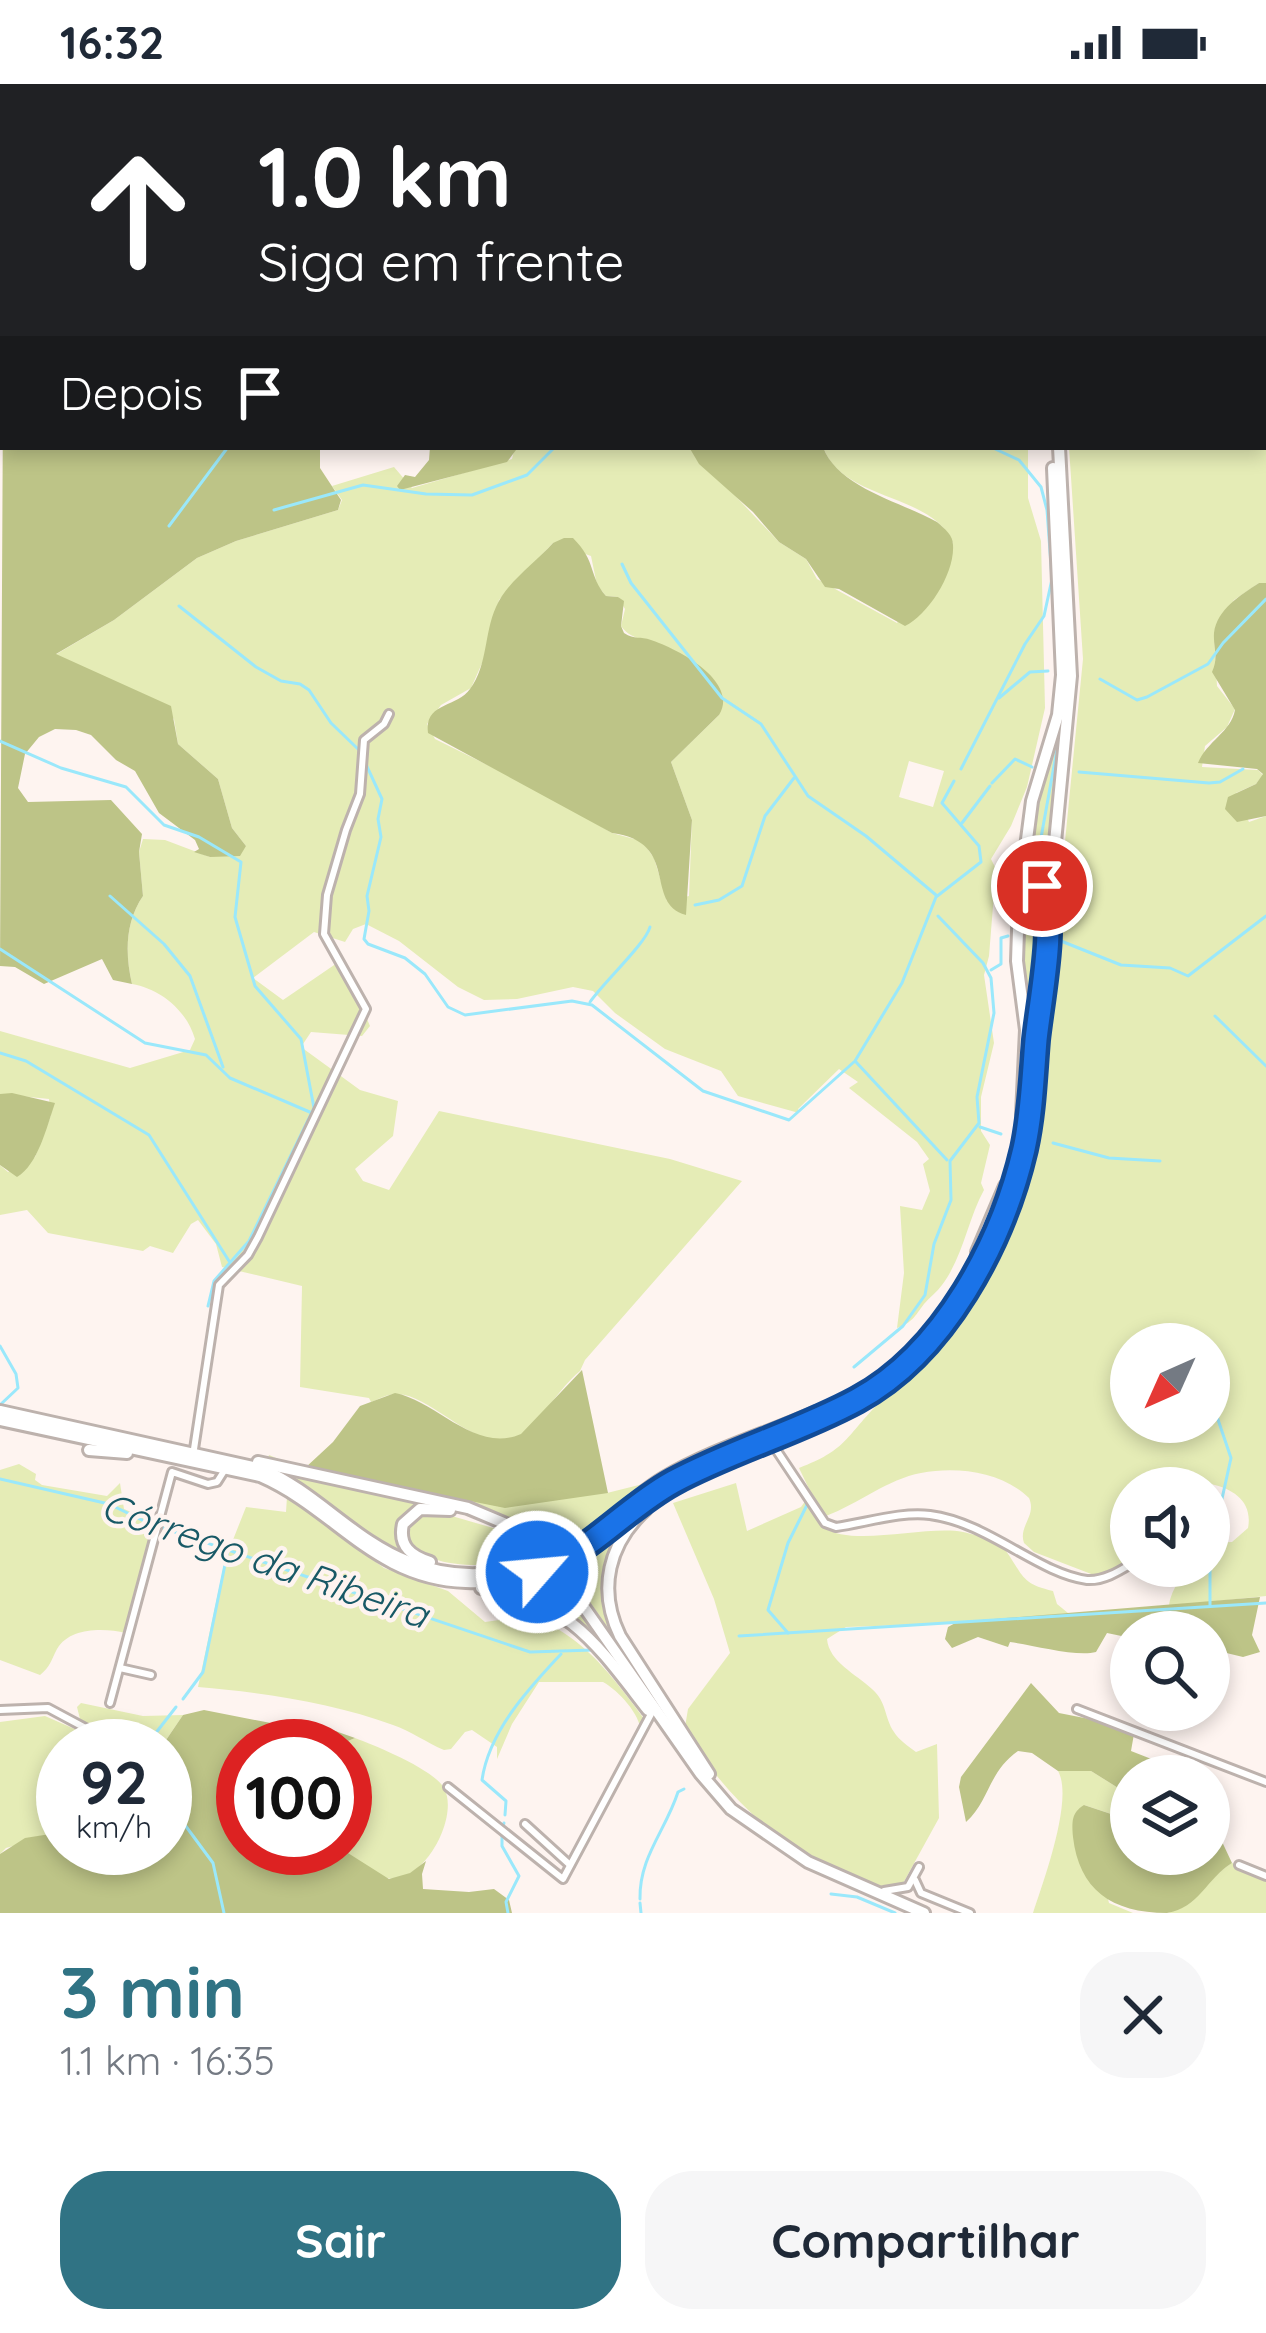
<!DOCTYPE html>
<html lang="pt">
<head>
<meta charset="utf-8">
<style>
	:root { --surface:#fff; --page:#f6f6f7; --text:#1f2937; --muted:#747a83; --accent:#307384 }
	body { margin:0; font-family:Quicksand,sans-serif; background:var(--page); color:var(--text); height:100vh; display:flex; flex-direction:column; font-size:45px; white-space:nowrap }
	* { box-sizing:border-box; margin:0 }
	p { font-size:39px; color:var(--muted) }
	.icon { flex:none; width:66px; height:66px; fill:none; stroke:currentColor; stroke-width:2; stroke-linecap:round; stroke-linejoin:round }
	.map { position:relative; height:1829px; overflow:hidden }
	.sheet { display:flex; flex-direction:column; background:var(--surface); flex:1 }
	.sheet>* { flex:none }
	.banner { position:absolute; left:0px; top:0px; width:1266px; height:366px; box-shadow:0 6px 18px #0003; background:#202124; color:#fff; overflow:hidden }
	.needle { width:78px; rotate:225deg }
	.controls { position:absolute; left:1110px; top:1239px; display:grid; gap:24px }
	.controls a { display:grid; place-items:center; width:120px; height:120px; border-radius:50%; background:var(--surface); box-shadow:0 6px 18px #0003; font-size:60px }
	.speed { position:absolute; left:36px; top:1635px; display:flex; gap:24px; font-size:60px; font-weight:700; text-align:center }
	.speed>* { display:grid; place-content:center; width:156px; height:156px; border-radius:50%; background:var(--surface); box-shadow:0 6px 18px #0003; line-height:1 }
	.speed small { font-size:30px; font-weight:400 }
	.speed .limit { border:18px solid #d22; background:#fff; color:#111 }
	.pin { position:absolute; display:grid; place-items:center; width:102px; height:102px; color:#fff; margin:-51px; border:6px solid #fff; border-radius:50%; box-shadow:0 3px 12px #0007 }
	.me { position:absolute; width:132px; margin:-66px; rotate:63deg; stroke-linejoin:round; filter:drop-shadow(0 0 9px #0008) }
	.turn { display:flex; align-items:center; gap:42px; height:252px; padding:0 60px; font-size:54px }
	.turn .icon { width:156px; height:156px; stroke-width:2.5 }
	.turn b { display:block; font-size:84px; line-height:102px }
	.then { display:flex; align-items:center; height:114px; padding:0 60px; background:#0003; gap:24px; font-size:45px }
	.round { display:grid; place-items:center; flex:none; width:126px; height:126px; border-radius:48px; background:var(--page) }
	.overview { display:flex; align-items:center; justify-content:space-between; height:204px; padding:0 60px }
	h1 { font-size:72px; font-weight:700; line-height:90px; color:var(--accent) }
	.primary-button { display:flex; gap:24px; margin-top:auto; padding:24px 60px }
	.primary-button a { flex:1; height:138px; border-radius:48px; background:var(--accent); color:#fff; font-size:48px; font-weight:700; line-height:138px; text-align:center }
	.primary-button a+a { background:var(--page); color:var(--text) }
	.status { display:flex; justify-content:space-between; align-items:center; height:84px; padding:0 60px; background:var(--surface); direction:ltr }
	.status svg { height:33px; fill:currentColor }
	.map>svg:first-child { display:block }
	.green { fill:#e5ecb6; fill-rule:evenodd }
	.forest { fill:#bdc487 }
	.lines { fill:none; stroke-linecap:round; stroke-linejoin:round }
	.stream { stroke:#9ae8fb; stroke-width:3 }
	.minor-casing { stroke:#bdb2ad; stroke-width:12 }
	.highway-casing { stroke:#bdb2ad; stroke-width:16 }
	.minor { stroke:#fff; stroke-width:6 }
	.highway { stroke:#fff; stroke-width:10 }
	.highway-bridge-casing { stroke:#bdb2ad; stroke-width:16; stroke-linecap:butt }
	.highway-bridge { stroke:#fff; stroke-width:10 }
	.route-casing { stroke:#114b97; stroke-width:30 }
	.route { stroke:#1a73e8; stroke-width:21 }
	.labels { text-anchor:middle; stroke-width:9; stroke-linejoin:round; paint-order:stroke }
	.water-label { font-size:39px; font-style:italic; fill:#185966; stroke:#fef4f0 }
</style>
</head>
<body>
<div class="status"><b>16:32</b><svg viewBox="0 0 49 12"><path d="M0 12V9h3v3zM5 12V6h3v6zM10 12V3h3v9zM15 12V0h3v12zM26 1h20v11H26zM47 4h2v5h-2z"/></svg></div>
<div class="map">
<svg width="1266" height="1829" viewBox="0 0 1266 1829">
	<rect width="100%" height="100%" fill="#fef4f0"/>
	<g class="green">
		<polygon points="632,0 1086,0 1089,3 619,3"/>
		<path d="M1180 0H1266V499H1259L1234 516 1214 551 1217 602 1235 625 1227 643 1205 662 1202 683 1258 686 1263 691 1256 700 1236 709 1249 738 1266 732V1512L1169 1522C1171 1505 1181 1499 1181 1482H1209V1459L1232 1458 1248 1444C1253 1418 1234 1405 1211 1400L1196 1404H1131V1474L1099 1493 1034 1468 1024 1459C1018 1442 1037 1432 1029 1414 1002 1388 958 1382 921 1389 888 1395 858 1420 826 1432L823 1443C852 1464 926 1441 963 1448 976 1451 998 1456 1006 1467 1023 1491 1021 1500 1053 1507L1057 1520 1068 1529 967 1539 846 1543 827 1555C829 1578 856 1590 872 1605 887 1618 884 1633 894 1648 899 1656 908 1662 916 1668L937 1660 939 1734 901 1803C879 1805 866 1798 847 1790 770 1758 732 1715 684 1649L688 1625 730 1569 714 1515 673 1419 736 1399 747 1447 801 1423 811 1409 799 1384C846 1366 844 1355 877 1321 892 1305 911 1294 927 1278 981 1225 1011 1144 1034 1072L1083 575 1069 363H1263V3H1178ZM1131 1260H1209V1338H1131Z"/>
		<path d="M515 363H689L779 458 806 475 817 495 897 539 953 459C932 408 843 418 823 363H1028V414L1041 457 1045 624 1027 703 1011 742 991 775 996 785 989 872 984 891 994 959 981 1013V1047L990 1061 981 1099 984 1106C968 1135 963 1173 942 1201 937 1208 930 1213 924 1220 915 1232 912 1239 897 1244L904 1189 900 1122 922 1126 930 1107 923 1080 929 1075 917 1058 849 1004 858 998 839 985 798 1025 799 1029 738 1012 721 987 665 965 615 929 593 907 573 903 517 915 484 916 458 903 399 857 366 840 353 845 345 858 314 848 253 894 283 916 340 877 343 879 370 942 362 952 311 948 301 963 360 1006 398 1017 393 1052 355 1085 363 1097 389 1106 439 1027 670 1075 742 1097 585 1276 580 1287C558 1305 544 1334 521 1351 484 1377 433 1311 398 1310 389 1309 379 1315 371 1318L369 1314 300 1303 302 1202 222 1183 216 1160 198 1136 191 1140 173 1169 150 1162 143 1167 48 1149 27 1126 0 1131V1081L8 1088 35 1073 51 1031 49 1015 0 1010V947L130 984 190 966 195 955C187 927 161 905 132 900 125 870 125 838 143 812L139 768 143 755 165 756 210 773 246 762 232 744 218 695 178 660 174 635 143 610 55 571 114 536 197 474 236 457 338 426 342 416 332 402 394 383 412 404 512 375ZM553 459 591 472 597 501 606 512 618 513 625 525 621 542C632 558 655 557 673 566 687 573 709 615 719 631L671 678 692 736 689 812 667 817 654 774 642 757 612 749 550 712 435 655 427 640 441 621 471 604 483 577 499 516ZM909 677 944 687 933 723 899 713Z"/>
		<path d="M1064 626 1049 761 1038 781C1017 756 1055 659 1064 626Z"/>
		<path d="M1035 805 1041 808 1043 816 1031 950C1030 913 1009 833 1035 805Z"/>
		<path d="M269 1371C326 1397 389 1397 450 1401 503 1403 555 1406 607 1409L643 1400 590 1444 550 1468 500 1433 267 1377Z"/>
		<path d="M19 1380 36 1390 35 1396 42 1401 107 1412 120 1399 124 1425 148 1435 153 1447 126 1549C104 1544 70 1543 57 1565 51 1576 51 1582 40 1591L0 1576V1386Z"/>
		<path d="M277 1386 435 1420C395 1422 392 1444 406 1472L363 1448Z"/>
		<path d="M287 1413 384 1484 448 1507 485 1538 499 1536 500 1532 489 1524 497 1518C577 1545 599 1574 648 1640L641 1648C640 1630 619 1607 603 1598H539L512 1640 497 1675V1663L472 1646 465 1648 451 1665 444 1666C427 1659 411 1647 393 1641 334 1619 260 1608 198 1603L225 1476 246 1423 286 1428Z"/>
		<path d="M438 1428 500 1446 540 1473C506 1482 422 1492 407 1451L417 1431Z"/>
		<polygon points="621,1444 605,1516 653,1608 566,1484"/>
		<polygon points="555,1489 646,1615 578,1539 495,1503"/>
		<polygon points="81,1619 143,1632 183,1631 162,1662 63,1662 63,1748 6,1764 0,1770 0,1638 45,1632 86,1650 89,1646 80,1635 77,1623"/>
		<path d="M355 1654C376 1662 433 1685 444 1704 460 1733 423 1802 387 1794 371 1791 353 1774 340 1764H345V1662H336Z"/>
		<path d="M1058 1687H1091L1131 1712V1741L1117 1732 1084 1721 1109 1819 1133 1829H1033C1043 1798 1074 1715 1058 1687Z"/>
		<path d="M1232 1779 1266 1794V1829H1168C1201 1817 1206 1795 1232 1779Z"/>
	</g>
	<g class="forest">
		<path d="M3 315V363H320V384L341 416 338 426 236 457 197 474 114 536 56 570 171 622 178 660 218 695 232 744 246 762 240 772 210 773 194 768 199 765 195 756 159 729 135 687 116 676 91 651 76 646 55 645 39 653 25 670 18 704 28 718 111 716 142 750 139 768 143 812C125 838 125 870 132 900L113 896 102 875 44 900 15 883 0 882Z"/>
		<polygon points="430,363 515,363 516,366 507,378 400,406 397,402 405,391 415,393 429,376"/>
		<path d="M689 363H823C838 404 902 418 937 438 945 445 953 451 953 461 955 489 928 531 905 542L839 505 825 503 806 475 779 458 753 428 699 380Z"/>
		<path d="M564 454H573C597 478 588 491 606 512L618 513 624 517 621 542 624 549C635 556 640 552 651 556 676 564 740 597 719 631L671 678 692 736 686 831C643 819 681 758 612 749L428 649C424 618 457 624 470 605 488 581 484 549 496 523 507 498 534 480 553 459Z"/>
		<path d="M1259 499H1266V732L1237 738 1225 725 1228 713 1256 700 1263 690 1257 685 1198 679C1207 657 1231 648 1235 626L1212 588C1219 573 1213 564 1214 549 1217 525 1241 511 1259 499Z"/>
		<path d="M12 1009 55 1019C47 1042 38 1081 17 1093L0 1081V1010Z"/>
		<path d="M582 1286 608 1409 505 1424 305 1384 333 1358 360 1322 395 1309C437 1317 475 1370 521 1350Z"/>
		<path d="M1260 1513 1252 1551 1260 1568 1243 1573 1214 1566 1209 1572V1548H1131V1554L1107 1549 1096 1568C1076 1573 1033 1561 1010 1558L1008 1563 978 1553 952 1564 945 1555 948 1543 957 1538Z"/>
		<path d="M1031 1599 1059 1629 1135 1644 1131 1667 1159 1678 1176 1692H1131V1712L1091 1687H1058L1032 1669 1018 1667C988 1688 989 1718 966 1738L959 1703 961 1693Z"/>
		<polygon points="204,1626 281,1641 324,1643 355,1654 336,1662 243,1662 243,1764 340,1764 389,1795 410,1789 426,1777 422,1790 423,1805 469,1808 494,1805 509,1816 512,1829 0,1829 0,1770 25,1754 63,1748 63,1764 165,1764 165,1662 162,1662 183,1631"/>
		<path d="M1084 1721 1117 1732 1131 1741V1770H1209V1730L1232 1779C1207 1794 1199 1824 1167 1829 1111 1829 1079 1805 1073 1753 1072 1738 1071 1729 1084 1721Z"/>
	</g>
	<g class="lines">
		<g class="stream">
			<polyline points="579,0 582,3"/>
			<polyline points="815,0 823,3"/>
			<polyline points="1019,0 1028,3"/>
			<polyline points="13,3 14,0"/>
			<polyline points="602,3 603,0"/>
			<polyline points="930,3 938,0"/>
			<polyline points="1145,3 1146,0"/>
			<polyline points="0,32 3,33"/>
			<polyline points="274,426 363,401 426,410 472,411 527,391 555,363"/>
			<polyline points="169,442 228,363"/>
			<polyline points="622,480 631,499 722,614 761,640 808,712 866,752 936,811"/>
			<polyline points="179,522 256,583 281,597 300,600 309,606 331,639 358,665"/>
			<polyline points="1100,595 1137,616 1147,613 1208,580 1223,559 1266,515"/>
			<polyline points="999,614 1030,588 1048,587"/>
			<polyline points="0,657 61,684 126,703 164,741 199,753 241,778 235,833 255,902 301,955 314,1024 249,1157 214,1197 208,1222"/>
			<polyline points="364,676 382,715 378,735 381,753 367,812 369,827 364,855 368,860 405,874 425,890 448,923 465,931 572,917 592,921 703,1007 789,1036 855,977 902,899 936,813 981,778 979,762 942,719 954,697"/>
			<polyline points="961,685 1025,560 1044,532 1052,495 1047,426 1041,403 1019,376 991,363"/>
			<polyline points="1079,688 1209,699 1220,698 1243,685"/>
			<polyline points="992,699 1015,675 1032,683"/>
			<polyline points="962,739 990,702"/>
			<polyline points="1037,776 1061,643"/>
			<polyline points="110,812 164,860 190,892 223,983"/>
			<polyline points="695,821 719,816 742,802 765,732 794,694"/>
			<polyline points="1056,855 1121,881 1170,884 1188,892 1266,832"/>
			<polyline points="0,865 145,959 206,971 230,994 312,1029"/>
			<polyline points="991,886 1001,880 1001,854 1008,852"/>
			<path d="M590 918C604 898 646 859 650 843"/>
			<polyline points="1033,932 1036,809"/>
			<polyline points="1215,932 1266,982"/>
			<polyline points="0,969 26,977 149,1051 229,1177"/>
			<polyline points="856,978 947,1076"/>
			<polyline points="980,1043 1001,1050"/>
			<polyline points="1053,1059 1109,1074 1160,1077"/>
			<polyline points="0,1262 16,1290 18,1304 0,1321"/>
			<polyline points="854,1283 903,1242 925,1211 934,1160 951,1116 950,1077 979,1039 977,1013 994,929 991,894 983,879 938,832"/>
			<polyline points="1209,1309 1231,1374 1210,1469 1210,1521"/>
			<polyline points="0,1395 109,1420 148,1439 530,1568 593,1566"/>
			<polyline points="788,1549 768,1526 788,1459 807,1421 804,1413"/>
			<polyline points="739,1552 1266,1519"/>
			<polyline points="183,1615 203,1588 228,1466"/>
			<polyline points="152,1662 155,1650 176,1623"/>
			<polyline points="165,1714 213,1779 224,1829"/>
			<path d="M505 1731 506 1717 482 1696C489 1647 529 1604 561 1570"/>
			<polyline points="503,1742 504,1739"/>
			<polyline points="502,1751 502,1762 519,1792 506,1818 508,1829"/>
			<polyline points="831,1810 857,1813 895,1829"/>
			<path d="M640 1815C639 1773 666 1746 678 1708L684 1705"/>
			<polyline points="640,1819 641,1829"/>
		</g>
		<g class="minor-casing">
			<g id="minor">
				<polyline points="0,88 3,89"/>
				<path d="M771 1358 825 1439 836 1443C865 1439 902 1427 930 1431 987 1438 1039 1490 1087 1496 1103 1497 1118 1488 1131 1480"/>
				<polyline points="194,1365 219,1201 248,1171 258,1153 366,925 324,850 327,811 346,746 360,710 364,656 384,640 389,630"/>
				<polyline points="120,1584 151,1591"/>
				<polyline points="110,1619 172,1388 208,1400 217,1398 224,1387"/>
				<polyline points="1077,1625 1266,1698"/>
				<polyline points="0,1626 48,1624 119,1662"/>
				<polyline points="448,1703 563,1795 651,1630"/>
				<polyline points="525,1740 570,1781"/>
				<polyline points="1239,1781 1266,1792"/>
				<polyline points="915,1796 921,1809 970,1829"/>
				<polyline points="884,1807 908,1803 919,1783"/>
			</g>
		</g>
		<g class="highway-casing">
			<g id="highway">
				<polyline points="1157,3 1159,0"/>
				<polyline points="1166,3 1167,0"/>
				<polyline points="1028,768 1029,779 1035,786 1044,785 1049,775"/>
				<polyline points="1024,815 1028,805 1036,800 1044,805 1046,815"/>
				<polyline points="1022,1031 1026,946 1017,877 1019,817 1032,717 1058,631 1062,591 1053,384"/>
				<polyline points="977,1168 1005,1102"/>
				<path d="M0 1327 262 1385C316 1408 354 1457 409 1478 475 1504 545 1486 599 1445 621 1428 640 1408 664 1394 711 1366 766 1350 816 1328"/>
				<path d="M0 1336 260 1392C336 1425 374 1495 466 1498 566 1502 592 1447 665 1402 699 1382 738 1372 774 1356 884 1307 936 1272 988 1160 1005 1125 1020 1088 1027 1049L1071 592 1059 363"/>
				<polyline points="89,1366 127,1369"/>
				<polyline points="258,1378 468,1424 511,1442 543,1464"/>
				<path d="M646 1425C609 1459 597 1505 620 1552L709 1690"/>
				<path d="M430 1478C411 1472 398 1462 403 1440L420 1425 450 1426"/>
				<polyline points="563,1493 700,1689 731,1725 808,1778 924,1829"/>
				<path d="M481 1504C569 1515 598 1562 648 1626"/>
			</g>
		</g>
		<use href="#minor" class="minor"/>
		<use href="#highway" class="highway"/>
		<g class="highway-bridge-casing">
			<polyline id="highway-bridge" points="543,1464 567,1489"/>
		</g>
		<use href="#highway-bridge" class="highway-bridge"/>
	</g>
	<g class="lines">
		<g class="route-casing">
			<path id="route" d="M537 1488C591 1468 624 1425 673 1398 732 1366 798 1348 857 1316 944 1269 1002 1159 1024 1065 1032 1029 1033 992 1036 956 1040 917 1057 837 1042 802"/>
		</g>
		<use href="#route" class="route"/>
	</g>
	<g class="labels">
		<g class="water-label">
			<text transform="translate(265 1476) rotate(19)" y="14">Córrego da Ribeira</text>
		</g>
	</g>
</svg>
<div class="controls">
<a><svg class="needle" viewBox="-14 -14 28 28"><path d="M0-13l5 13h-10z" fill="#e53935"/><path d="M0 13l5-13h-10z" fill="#747a83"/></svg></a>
<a><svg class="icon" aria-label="sound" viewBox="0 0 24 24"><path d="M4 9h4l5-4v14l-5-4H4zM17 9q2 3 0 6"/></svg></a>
<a><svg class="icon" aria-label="search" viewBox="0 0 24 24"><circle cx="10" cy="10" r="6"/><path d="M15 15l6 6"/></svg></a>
<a><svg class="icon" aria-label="layers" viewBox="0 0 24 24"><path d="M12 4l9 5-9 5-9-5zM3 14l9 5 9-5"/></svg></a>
</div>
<div class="speed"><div>92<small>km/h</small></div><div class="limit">100</div></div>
<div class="pin" style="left:1042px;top:802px;background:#d93025"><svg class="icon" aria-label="arrive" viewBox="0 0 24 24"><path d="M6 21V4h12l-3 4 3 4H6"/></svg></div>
<svg class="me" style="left:537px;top:1488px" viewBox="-20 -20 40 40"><circle r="17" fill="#1a73e8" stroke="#fff" stroke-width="3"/><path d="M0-11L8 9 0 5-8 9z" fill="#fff"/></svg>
<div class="banner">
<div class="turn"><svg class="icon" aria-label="ahead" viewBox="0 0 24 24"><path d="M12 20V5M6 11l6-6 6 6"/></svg><div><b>1.0 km</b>Siga em frente</div></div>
<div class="then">Depois<svg class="icon" aria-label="arrive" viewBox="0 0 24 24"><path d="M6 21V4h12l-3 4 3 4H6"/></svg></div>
</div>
</div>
<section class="sheet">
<div class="overview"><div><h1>3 min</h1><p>1.1 km · 16:35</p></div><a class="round"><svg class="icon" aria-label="close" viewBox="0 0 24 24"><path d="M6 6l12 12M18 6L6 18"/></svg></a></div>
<div class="primary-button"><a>Sair</a><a>Compartilhar</a></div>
</section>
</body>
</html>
